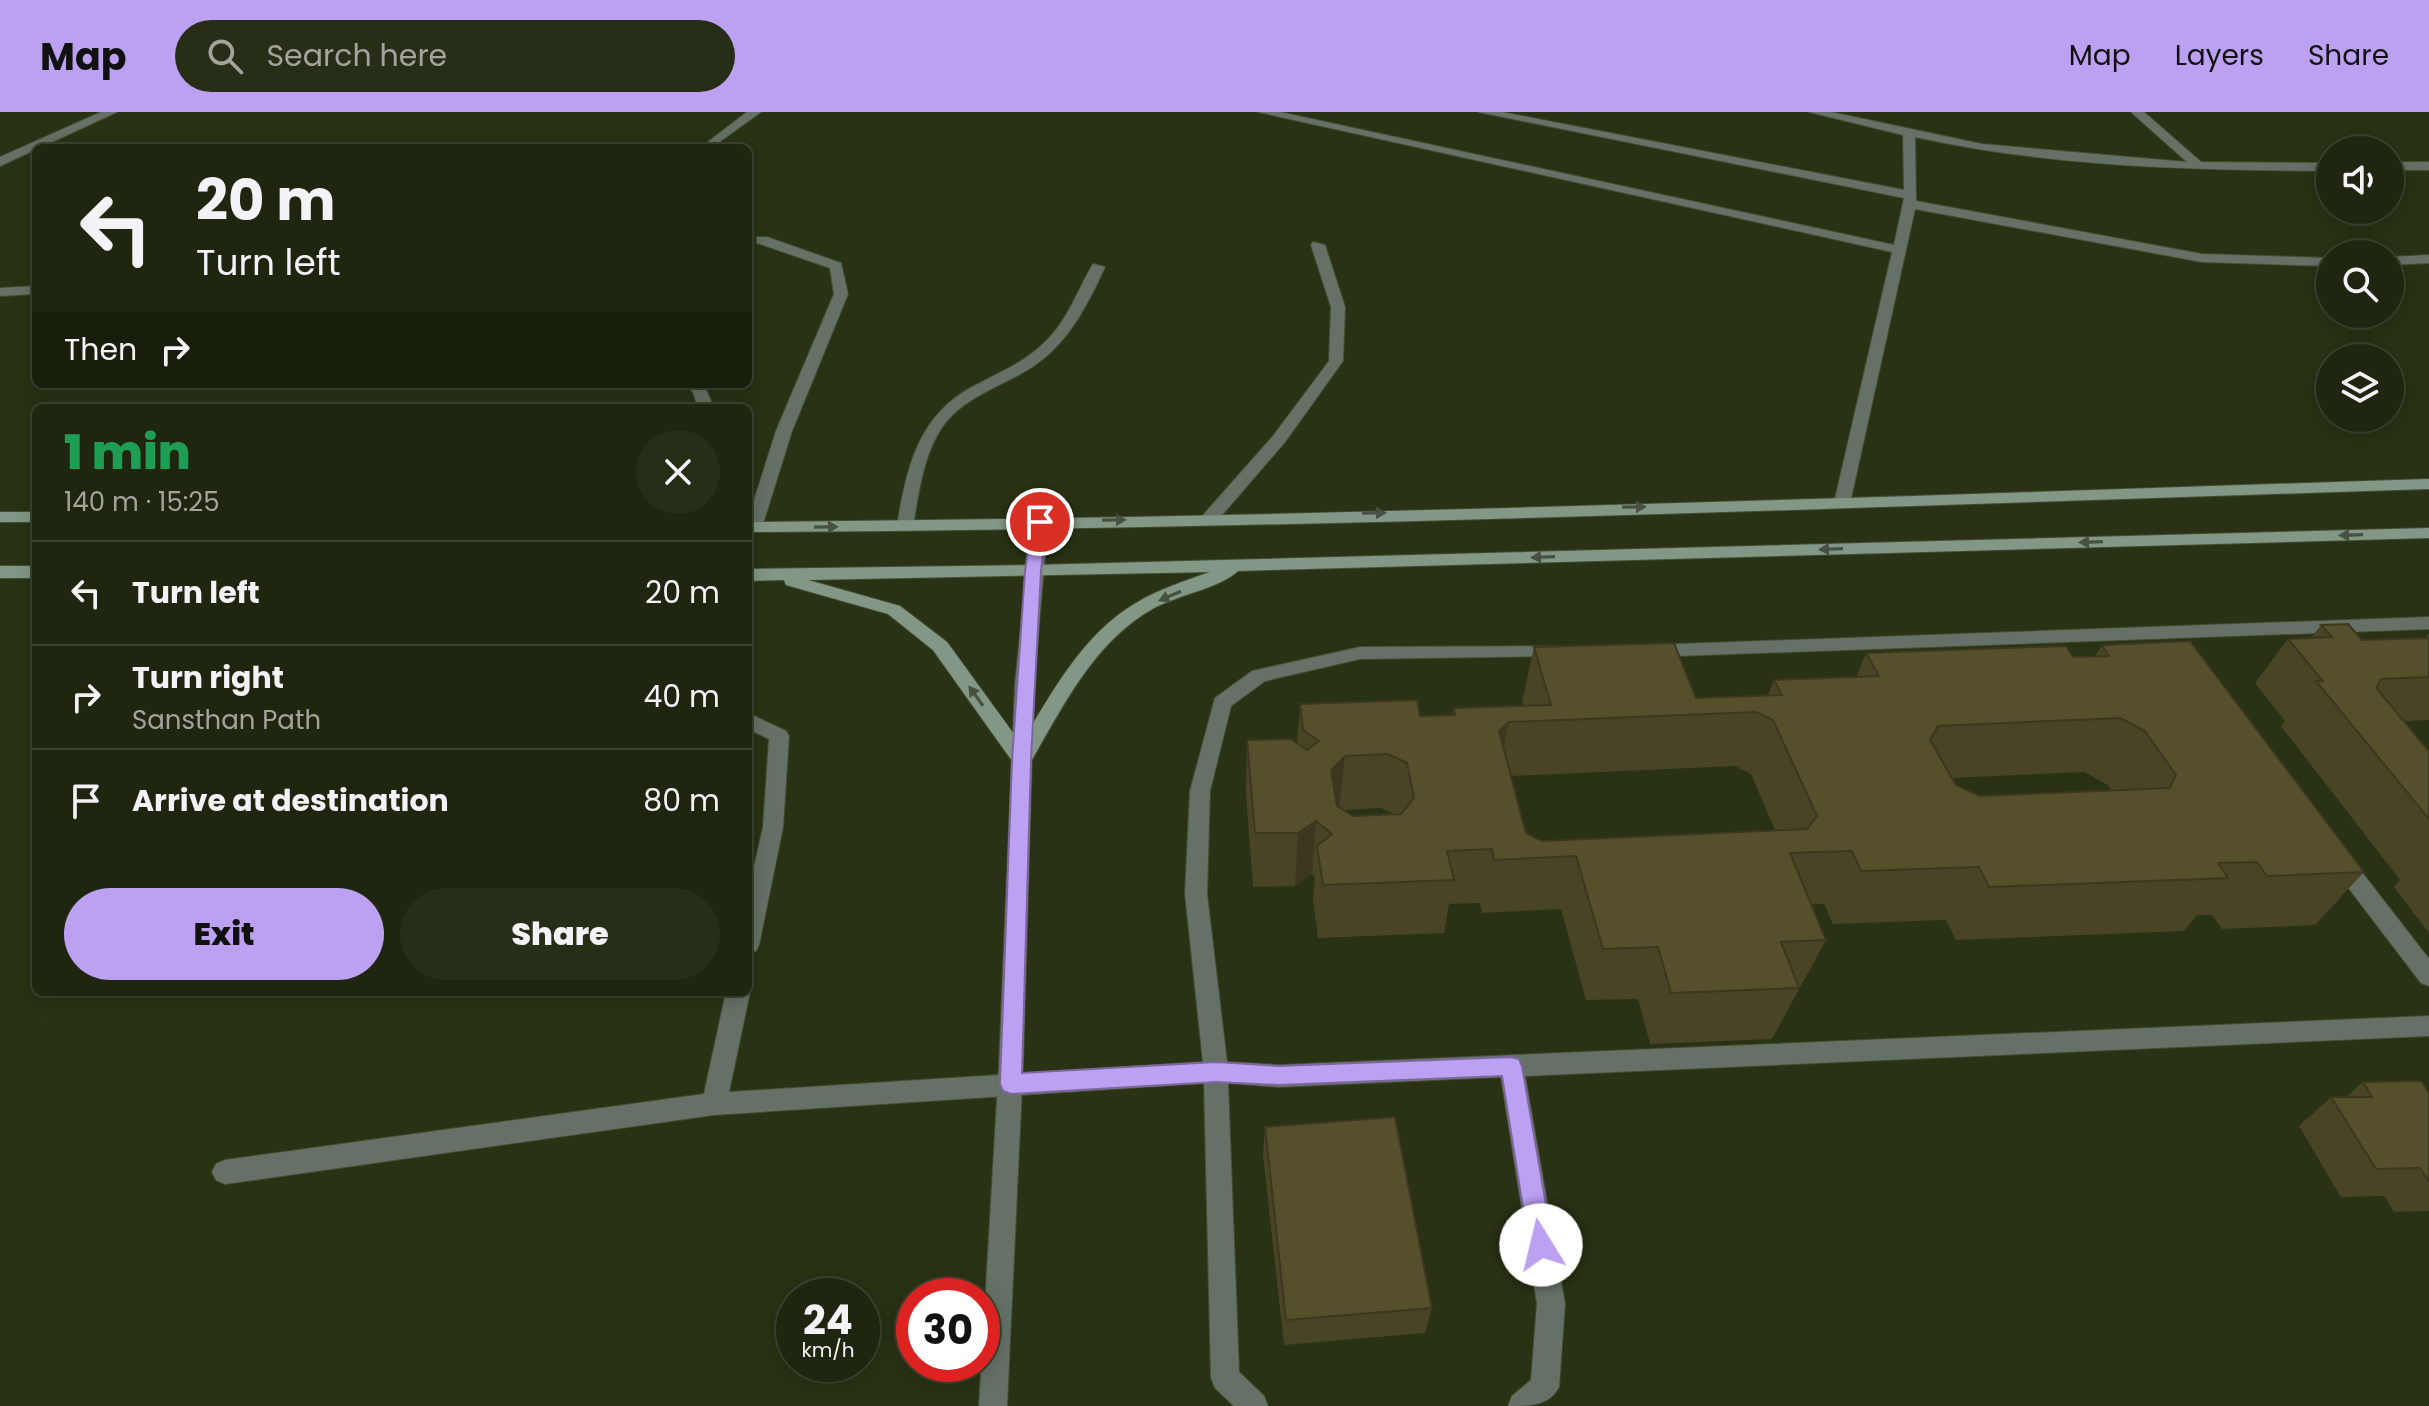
<!DOCTYPE html>
<html lang="en">
<head>
<meta charset="utf-8">
<style>
	:root { --surface:#1f260f; --page:#272e18; --text:#f1f3f6; --muted:#a1a59e; --line:#3c432f; --accent:#bca0f2 }
	body { margin:0; font-family:Poppins,sans-serif; background:var(--page); color:var(--text); height:100vh; display:flex; flex-direction:column; font-size:30px; white-space:nowrap }
	* { box-sizing:border-box; margin:0 }
	p { font-size:26px; color:var(--muted) }
	.icon { flex:none; width:44px; height:44px; fill:none; stroke:currentColor; stroke-width:2; stroke-linecap:round; stroke-linejoin:round }
	.map { position:relative; flex:1; overflow:hidden }
	.sheet { position:absolute; left:32px; top:292px; width:720px; height:592px; display:flex; flex-direction:column; background:var(--surface); border-radius:12px; box-shadow:0 4px 20px #0003,0 0 0 2px var(--line) }
	.sheet>* { flex:none }
	.top-card { position:absolute; left:32px; top:32px; width:720px; height:244px; border-radius:12px; box-shadow:0 4px 20px #0003,0 0 0 2px var(--line); background:#1f260f; color:var(--text); overflow:hidden }
	.buttons { position:absolute; left:2316px; top:24px; display:grid; gap:16px }
	.buttons a { display:grid; place-items:center; width:88px; height:88px; border-radius:50%; background:var(--surface); box-shadow:0 4px 20px #0003,0 0 0 2px var(--line); font-size:40px }
	.speed { position:absolute; left:776px; top:1166px; display:flex; gap:16px; font-size:40px; font-weight:700; text-align:center }
	.speed>* { display:grid; place-content:center; width:104px; height:104px; border-radius:50%; background:var(--surface); box-shadow:0 4px 20px #0003,0 0 0 2px var(--line); line-height:1 }
	.speed small { font-size:20px; font-weight:400 }
	.speed .limit { border:12px solid #d22; background:#fff; color:#111 }
	.pin { position:absolute; display:grid; place-items:center; width:68px; height:68px; color:#fff; margin:-34px; border:4px solid #fff; border-radius:50%; box-shadow:0 2px 8px #0007 }
	.me { position:absolute; width:88px; margin:-44px; rotate:351deg; stroke-linejoin:round; filter:drop-shadow(0 0 6px #0008) }
	.turn { display:flex; align-items:center; gap:28px; height:168px; padding:0 32px; font-size:36px }
	.turn .icon { width:104px; height:104px; stroke-width:2.5 }
	.turn b { display:block; font-size:56px; line-height:68px }
	.then { display:flex; align-items:center; height:76px; padding:0 32px; background:#0003; gap:16px; font-size:30px }
	.round { display:grid; place-items:center; flex:none; width:84px; height:84px; border-radius:42px; background:var(--page) }
	.head { display:flex; align-items:center; justify-content:space-between; height:136px; padding:0 32px }
	h1 { font-size:48px; font-weight:800; line-height:60px; color:#1e9e55 }
	.cta { display:flex; gap:16px; margin-top:auto; padding:16px 32px }
	.cta a { flex:1; height:92px; border-radius:48px; background:var(--accent); color:#111; font-size:32px; font-weight:800; line-height:92px; text-align:center }
	.cta a+a { background:var(--page); color:var(--text) }
	ul { padding:0; list-style:none }
	li { display:flex; align-items:center; gap:24px; height:104px; padding:0 32px; border-top:2px solid var(--line) }
	li div { flex:1 }
	li b { display:block; font-size:30px }
	li em { font-style:normal }
	header { display:flex; align-items:center; gap:48px; box-sizing:border-box; height:112px; padding:0 40px; background:var(--accent); color:#111 }
	header strong { font-size:38px }
	nav { display:flex; gap:44px; margin-inline-start:auto; font-size:28px }
	.search { width:560px; height:72px; background:var(--page); display:flex; align-items:center; gap:20px; box-sizing:border-box; padding:0 28px; border-radius:44px; color:var(--muted); font-size:30px }
	.map>svg:first-child { display:block }
	.lines { fill:none; stroke-linecap:round; stroke-linejoin:round }
	.service-casing { stroke:#454e31; stroke-width:2 }
	.minor-casing { stroke:#454e31; stroke-width:2 }
	.tertiary-casing { stroke:#454e31; stroke-width:2 }
	.secondary-casing { stroke:#454e31; stroke-width:2 }
	.service { fill:#657167; fill-rule:evenodd }
	.minor { fill:#657167; fill-rule:evenodd }
	.tertiary { fill:#657167; fill-rule:evenodd }
	.secondary { fill:#839786; fill-rule:evenodd }
	.wall { fill:#4a4426; fill-rule:evenodd }
	.shaded-wall { fill:#3c371f }
	.building { fill:#564f2c; stroke:#3c371f; stroke-width:2; fill-rule:evenodd }
	.oneway { fill:#465142 }
	.route { fill:#bca0f2; stroke:#7a689d; stroke-width:2 }
</style>
</head>
<body>
<header>
<strong>Map</strong>
<div class="search"><svg class="icon" aria-label="search" viewBox="0 0 24 24"><circle cx="10" cy="10" r="6"/><path d="M15 15l6 6"/></svg>Search here</div>
<nav><a>Map</a><a>Layers</a><a>Share</a></nav>
</header>
<div class="map">
<svg width="2429" height="1294" viewBox="0 0 2429 1294">
	<rect width="100%" height="100%" fill="#293214"/>
	<g class="lines">
		<g class="service-casing">
			<g id="service">
				<polygon points="757,125 767,125 841,151 848,182 792,319 762,415 754,420 748,419 748,407 776,319 834,182 830,156 757,131"/>
				<polygon points="684,272 705,275 714,296 698,296 693,280"/>
			</g>
		</g>
		<g class="minor-casing">
			<g id="minor">
				<polygon points="101,0 117,0 0,54 0,45"/>
				<polygon points="747,0 761,0 711,36 700,36"/>
				<path d="M1258 0H1280L1894 133 1904 86 1478 0H1502L1904 78 1903 23 1809 0H1831L1982 32 2187 50 2131 0H2144L2201 50 2330 51V59C2191 58 2051 55 1915 25L1916 89 2202 142 2330 146V154L2202 150 1915 97 1850 391 1842 396 1834 391 1892 140Z"/>
				<rect x="2390" y="50" width="39" height="8"/>
				<polygon points="1313,130 1325,133 1345,195 1343,249 1285,330 1216,410 1204,410 1202,406 1204,402 1273,324 1329,249 1331,195 1311,133"/>
				<polygon points="2429,143 2429,151 2390,153 2390,145"/>
				<path d="M1093 152 1105 155C1087 194 1067 234 1029 257 1000 275 964 285 943 314 923 343 919 380 913 414L911 418H899L897 414C906 357 918 304 972 275 998 261 1024 251 1045 230 1068 208 1077 179 1093 152Z"/>
				<polygon points="36,174 36,182 0,184 0,176"/>
				<polygon points="2429,505 2429,517 1650,545 1641,539 1650,533"/>
				<path d="M1558 534 1565 536 1567 540 1565 544 1360 547 1265 569 1231 594 1210 679 1207 782 1227 950 1279 953 2429 904V924L1525 964 1565 1192 1559 1275C1549 1294 1530 1294 1508 1294L1512 1284 1531 1268 1537 1192 1501 965 1279 975 1228 971 1239 1260 1264 1284 1268 1294H1234L1215 1276 1211 1266 1204 971 714 1003 225 1072 216 1068 212 1060 216 1052 225 1048 704 982 726 880H748V877L750 880 729 980 1203 950 1185 782 1190 679 1215 586 1252 559 1360 535Z"/>
				<polygon points="748,601 786,619 789,624 783,715 759,833 756,839 748,842 748,782 763,715 769,627 748,617"/>
				<polygon points="2339,739 2347,741 2429,847 2429,874 2421,871 2331,753 2328,747 2331,741"/>
			</g>
		</g>
		<g class="tertiary-casing">
			<polygon id="tertiary" points="1040,405 1048,410 1034,571 1023,953 1007,1294 979,1294 999,953 1015,571 1032,410"/>
		</g>
		<g class="secondary-casing">
			<g id="secondary">
				<path d="M2429 367V377C1869 395 1308 417 748 420V410C1308 406 1869 385 2429 367Z"/>
				<rect x="0" y="400" width="36" height="10"/>
				<path d="M2429 416V426L1238 459C1220 476 1178 483 1154 496 1094 529 1062 596 1029 653H1015L933 538 888 502 786 473 784 468 748 469V457L1033 453ZM1210 460C1185 469 1159 477 1136 491 1083 522 1052 580 1021 632L947 530 900 494 808 468Z"/>
				<rect x="0" y="454" width="36" height="12"/>
			</g>
		</g>
		<use href="#service" class="service"/>
		<use href="#minor" class="minor"/>
		<use href="#tertiary" class="tertiary"/>
		<use href="#secondary" class="secondary"/>
	</g>
	<g class="wall">
		<polygon points="2321,513 2362,528 2425,526 2429,521 2429,608 2404,609 2429,639 2429,821 2394,775 2400,768 2281,614 2285,609 2255,571 2288,527 2311,526"/>
		<path d="M2102 533 2364 760 2315 813 2222 817 2212 803H2197L2184 819 1956 828 1946 808 1833 812 1824 792H1811L1826 828 1772 927 1650 932 1638 887 1586 888 1561 797 1482 801 1480 791 1449 792 1444 821 1318 826 1313 787 1315 765 1312 762 1295 774 1253 775 1246 682 1247 628 1297 631 1300 592 1420 604 1453 603 1454 596 1523 593 1522 590 1534 535 1696 586 1768 584 1774 568 1856 565 1866 541 2095 544ZM1735 654 1751 662 1775 718 1542 729 1526 721 1511 664ZM2084 660 2108 673 2112 678 1979 684 1956 673 1952 666ZM1381 696 1393 702 1353 704 1343 698Z"/>
		<polygon points="2363,970 2429,981 2429,1099 2394,1100 2384,1084 2341,1085 2299,1014 2331,985 2346,985"/>
		<polygon points="1265,1015 1432,1196 1425,1221 1284,1233 1263,1043"/>
	</g>
	<g class="shaded-wall">
		<polygon points="1509,610 1497,665 1499,619"/>
		<polygon points="1345,644 1339,698 1327,712 1331,658"/>
		<polygon points="1316,709 1312,762 1295,774 1298,721"/>
	</g>
	<g class="building">
		<polygon points="2348,512 2362,528 2429,526 2429,565 2381,567 2376,576 2429,639 2429,707 2316,569 2323,569 2288,527 2332,525 2321,513"/>
		<path d="M2190 529 2364 760 2267 764 2257 750 2218 751 2228 766 1989 775 1979 755 1861 759 1852 739 1790 741 1826 828 1781 830 1799 876 1671 881 1658 835 1603 837 1576 744 1494 748 1492 737 1447 739 1454 768 1323 773 1317 734 1332 722 1316 709 1298 721H1255L1247 628 1291 627 1307 638 1319 629 1303 618 1300 592 1417 588 1420 604 1455 603 1454 596 1551 593 1534 535 1674 531 1696 586 1782 583 1774 568 1879 564 1866 541 2066 534 2073 545 2109 544 2102 533ZM1756 600 1773 608 1817 704 1807 717 1542 729 1526 721 1499 619 1509 610ZM2120 606 2145 619 2176 663 2170 676 1979 684 1956 673 1930 628 1938 614ZM1388 642 1407 651 1414 686 1401 702 1353 704 1337 694 1331 658 1345 644Z"/>
		<polygon points="2421,969 2429,981 2429,1070 2420,1056 2376,1057 2331,985 2372,985 2363,970"/>
		<polygon points="1395,1005 1432,1196 1286,1208 1265,1015"/>
	</g>
	<defs><path id="oneway-solid" d="M-6-.8H1V-3.2L6.5 0L1 3.2V.8H-6Z" transform="scale(2)"/></defs>
	<g class="oneway">
		<use href="#oneway-solid" transform="translate(1634 395) rotate(-1)"/>
		<use href="#oneway-solid" transform="translate(1374 401) rotate(-1)"/>
		<use href="#oneway-solid" transform="translate(1114 408) rotate(-1)"/>
		<use href="#oneway-solid" transform="translate(826 415) rotate(-1)"/>
		<use href="#oneway-solid" transform="translate(2351 423) rotate(178)"/>
		<use href="#oneway-solid" transform="translate(2091 430) rotate(178)"/>
		<use href="#oneway-solid" transform="translate(1831 437) rotate(178)"/>
		<use href="#oneway-solid" transform="translate(1543 445) rotate(178)"/>
		<use href="#oneway-solid" transform="translate(1170 484) rotate(157)"/>
		<use href="#oneway-solid" transform="translate(976 584) rotate(-126)"/>
	</g>
	<polygon class="route" points="1040,405 1047,410 1041,459 1031,648 1022,961 1216,950 1279,954 1511,945 1519,947 1522,954 1553,1133 1549,1141 1541,1144 1532,1141 1529,1133 1502,964 1279,973 1216,970 1011,982 1003,979 1000,972 1012,648 1025,459 1032,410"/>
</svg>
<div class="buttons">
<a><svg class="icon" aria-label="sound" viewBox="0 0 24 24"><path d="M4 9h4l5-4v14l-5-4H4zM17 9q2 3 0 6"/></svg></a>
<a><svg class="icon" aria-label="search" viewBox="0 0 24 24"><circle cx="10" cy="10" r="6"/><path d="M15 15l6 6"/></svg></a>
<a><svg class="icon" aria-label="layers" viewBox="0 0 24 24"><path d="M12 4l9 5-9 5-9-5zM3 14l9 5 9-5"/></svg></a>
</div>
<div class="speed"><div>24<small>km/h</small></div><div class="limit">30</div></div>
<div class="pin" style="left:1040px;top:410px;background:#d93025"><svg class="icon" aria-label="arrive" viewBox="0 0 24 24"><path d="M6 21V4h12l-3 4 3 4H6"/></svg></div>
<svg class="me" style="left:1541px;top:1133px" viewBox="-20 -20 40 40"><circle r="19" fill="#fff"/><path d="M0-13L10 11 0 6-10 11z" fill="#bca0f2"/></svg>
<div class="top-card">
<div class="turn"><svg class="icon" aria-label="left" viewBox="0 0 24 24"><path d="M17 20v-9H6M10 6l-5 5 5 5"/></svg><div><b>20 m</b>Turn left</div></div>
<div class="then">Then<svg class="icon" aria-label="right" viewBox="0 0 24 24"><path d="M7 20v-9h11M14 6l5 5-5 5"/></svg></div>
</div>
<section class="sheet">
<div class="head"><div><h1>1 min</h1><p>140 m · 15:25</p></div><a class="round"><svg class="icon" aria-label="close" viewBox="0 0 24 24"><path d="M6 6l12 12M18 6L6 18"/></svg></a></div>
<ul>
<li><svg class="icon" aria-label="left" viewBox="0 0 24 24"><path d="M17 20v-9H6M10 6l-5 5 5 5"/></svg><div><b>Turn left</b></div><em>20 m</em></li>
<li><svg class="icon" aria-label="right" viewBox="0 0 24 24"><path d="M7 20v-9h11M14 6l5 5-5 5"/></svg><div><b>Turn right</b><p>Sansthan Path</p></div><em>40 m</em></li>
<li><svg class="icon" aria-label="arrive" viewBox="0 0 24 24"><path d="M6 21V4h12l-3 4 3 4H6"/></svg><div><b>Arrive at destination</b></div><em>80 m</em></li>
</ul>
<div class="cta"><a>Exit</a><a>Share</a></div>
</section>
</div>
</body>
</html>
